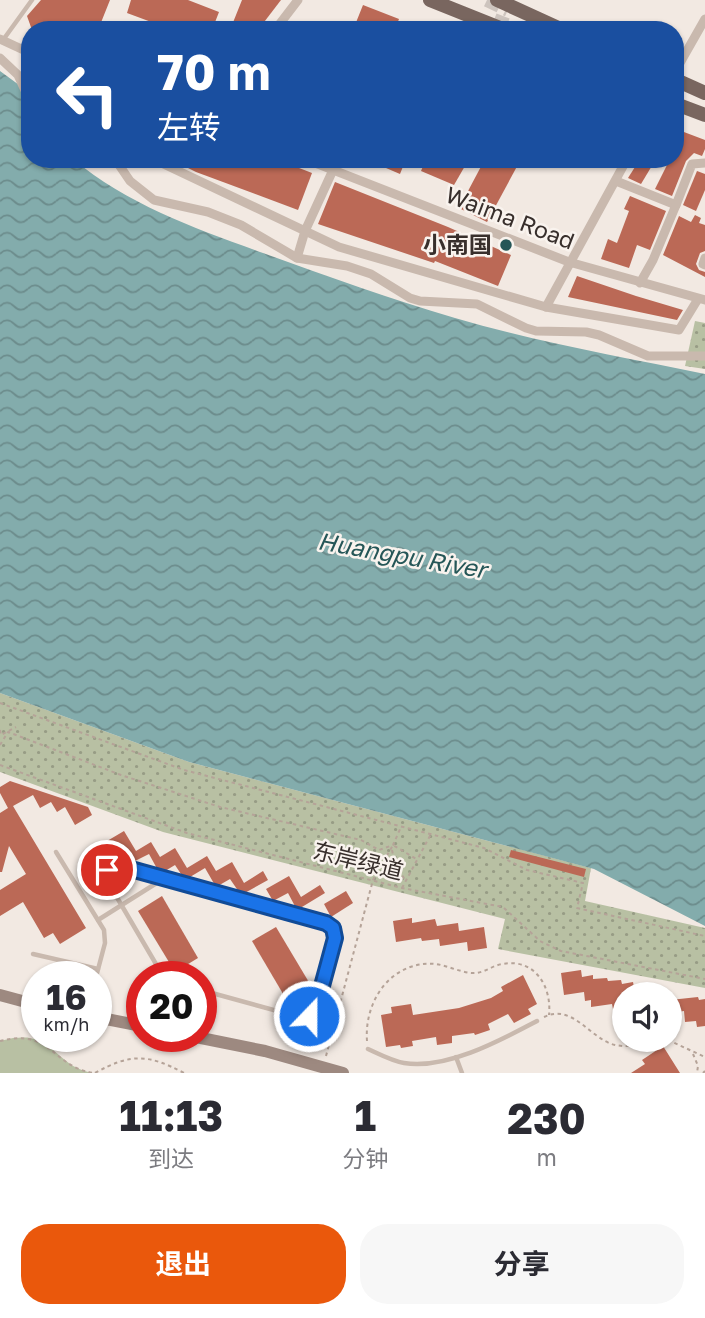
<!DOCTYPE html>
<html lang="zh">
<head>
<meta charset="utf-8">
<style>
	:root { --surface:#fff; --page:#f7f7f7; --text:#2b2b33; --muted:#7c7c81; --accent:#ea580c }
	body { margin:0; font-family:"Golos Text","Noto Sans SC",sans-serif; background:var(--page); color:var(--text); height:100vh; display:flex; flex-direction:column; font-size:26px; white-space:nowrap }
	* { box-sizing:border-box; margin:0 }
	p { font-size:23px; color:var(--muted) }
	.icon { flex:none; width:38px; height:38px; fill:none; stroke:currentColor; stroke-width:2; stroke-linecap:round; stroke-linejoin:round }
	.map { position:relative; height:1073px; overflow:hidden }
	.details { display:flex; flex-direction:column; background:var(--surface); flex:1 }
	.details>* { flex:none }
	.guide { position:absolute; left:21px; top:21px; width:663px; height:147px; border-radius:28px; box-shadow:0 2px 5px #0004; background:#1a4fa0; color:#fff; overflow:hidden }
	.fabs { position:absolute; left:612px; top:982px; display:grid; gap:14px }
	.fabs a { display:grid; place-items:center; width:70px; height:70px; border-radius:50%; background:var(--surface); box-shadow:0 2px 5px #0004; font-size:35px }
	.speed { position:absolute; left:21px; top:961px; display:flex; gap:14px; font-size:35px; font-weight:700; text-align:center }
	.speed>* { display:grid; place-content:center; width:91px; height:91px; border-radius:50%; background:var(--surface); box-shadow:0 2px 5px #0004; line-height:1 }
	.speed small { font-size:18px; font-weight:400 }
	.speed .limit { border:10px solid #d22; background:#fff; color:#111 }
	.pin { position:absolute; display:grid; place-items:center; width:60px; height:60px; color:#fff; margin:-30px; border:4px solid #fff; border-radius:50%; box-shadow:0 2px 7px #0007 }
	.me { position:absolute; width:77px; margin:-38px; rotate:22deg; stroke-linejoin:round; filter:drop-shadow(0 0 5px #0008) }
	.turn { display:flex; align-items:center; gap:24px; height:147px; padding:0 21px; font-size:32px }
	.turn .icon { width:91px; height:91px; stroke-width:2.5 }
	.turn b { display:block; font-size:49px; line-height:60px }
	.eta { display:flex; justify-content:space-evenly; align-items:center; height:119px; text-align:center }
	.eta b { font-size:42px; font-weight:700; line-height:49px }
	.cta { display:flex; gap:14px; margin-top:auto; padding:14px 21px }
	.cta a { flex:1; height:80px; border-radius:28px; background:var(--accent); color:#fff; font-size:28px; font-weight:700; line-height:80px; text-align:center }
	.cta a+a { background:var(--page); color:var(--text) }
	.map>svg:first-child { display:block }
	.grass { fill:#b8c0a3 }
	.park { fill:url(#park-dots) }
	.water { fill:url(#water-waves) }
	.building { fill:#bb6956 }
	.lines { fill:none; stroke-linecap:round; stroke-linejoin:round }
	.primary-tunnel { stroke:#cdc4be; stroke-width:14; stroke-dasharray:14 7; stroke-linecap:butt }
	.path { stroke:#b5a398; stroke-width:2; stroke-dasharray:3.5 3.5; stroke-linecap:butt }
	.lane { stroke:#c9b9ae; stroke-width:4.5 }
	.street { stroke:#c9b9ae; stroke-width:9 }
	.secondary { stroke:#9d8980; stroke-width:12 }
	.primary { stroke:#79665f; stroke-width:14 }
	.route-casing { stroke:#114b97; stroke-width:18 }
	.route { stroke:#1a73e8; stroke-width:12 }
	.poi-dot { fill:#255657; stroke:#f9f3ee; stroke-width:2.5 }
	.labels { text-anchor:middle; stroke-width:5; stroke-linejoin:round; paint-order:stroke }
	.street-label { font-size:23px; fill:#382f2c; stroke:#f9f3ee }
	.poi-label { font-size:23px; font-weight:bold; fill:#382f2c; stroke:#f9f3ee; text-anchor:end }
	.water-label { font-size:24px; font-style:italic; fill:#255657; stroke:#f9f3ee }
</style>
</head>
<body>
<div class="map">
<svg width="705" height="1073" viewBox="0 0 705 1073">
	<defs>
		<pattern id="park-dots" width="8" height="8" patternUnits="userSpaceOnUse" patternTransform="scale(1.75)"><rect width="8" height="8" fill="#b8c0a3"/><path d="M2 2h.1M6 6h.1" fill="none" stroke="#979c85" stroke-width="1.8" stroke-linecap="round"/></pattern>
		<pattern id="water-waves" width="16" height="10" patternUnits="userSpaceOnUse" patternTransform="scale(1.75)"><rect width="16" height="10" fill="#83acac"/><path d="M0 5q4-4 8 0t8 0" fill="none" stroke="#6c8c8c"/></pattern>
	</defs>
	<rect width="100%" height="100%" fill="#f2e9e2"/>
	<path class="grass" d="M13 1038C18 1038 25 1037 30 1038 56 1043 62 1068 93 1073H0V1041Z"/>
	<g class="park">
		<polygon points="695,321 705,323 705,369 685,366"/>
		<polygon points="0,693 189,762 591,868 585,901 705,928 705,988 498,949 505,919 163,832 0,772"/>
	</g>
	<path class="water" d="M0 71 30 93V159H73C128 205 197 229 263 253 327 276 390 299 455 318 537 342 622 357 705 374V926L594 869 189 762 0 693Z"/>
	<g class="building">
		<polygon points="41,0 110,0 98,30 32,30 27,16"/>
		<polygon points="131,0 188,0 219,12 212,30 160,30 162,26 127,13"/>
		<polygon points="242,0 281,0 258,30 230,30"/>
		<polygon points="363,5 399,19 395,30 353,30"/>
		<polygon points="676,129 705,140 705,149 702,156 694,153 686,161 672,196 655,189 670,159 676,159 676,148 680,140 676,138"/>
		<polygon points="170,159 276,159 312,173 298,210 196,172"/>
		<polygon points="365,159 406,159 400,174"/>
		<polygon points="426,159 469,159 454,185 421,171"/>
		<polygon points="485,159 521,159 487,222 459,208"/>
		<polygon points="640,159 656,159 641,184 628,178"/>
		<polygon points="697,171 705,174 705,190 696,211 683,205"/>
		<polygon points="335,182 448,227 511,255 498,286 435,261 434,263 318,224"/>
		<polygon points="630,196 666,211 650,250 637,245 629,268 601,259 608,239 617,243 629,211 624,209"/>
		<polygon points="695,215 701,218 699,223 705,225 705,251 700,253 696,264 699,270 705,272 705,277 663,255 679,216 691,222"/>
		<polygon points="577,276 636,296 683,310 677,320 568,297"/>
		<polygon points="10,781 88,807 92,815 75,825 65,807 57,812 51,802 40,808 33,795 13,806 86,928 60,944 53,933 44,938 23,902 0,916 0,890 26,874 9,846 2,872 0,872 0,813 8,808 0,793 0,787"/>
		<polygon points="124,831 136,851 151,842 160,857 175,848 187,868 207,856 216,871 232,862 244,883 263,871 268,880 241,895 230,879 216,887 205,868 185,880 175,865 160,874 149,854 127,865 119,850 109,856 102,844"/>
		<polygon points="511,850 586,869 584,877 509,857"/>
		<polygon points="289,876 301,897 320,885 325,893 297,910 288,893 273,901 266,889"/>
		<polygon points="346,891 353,903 331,917 324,904"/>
		<polygon points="162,896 198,958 175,972 138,911"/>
		<polygon points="412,918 412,923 435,919 437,926 458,923 459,931 484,927 487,948 468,951 467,942 440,946 439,939 422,941 421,938 396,942 393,921"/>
		<polygon points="276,927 313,989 289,1004 252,941"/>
		<polygon points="581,970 582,977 593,975 593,979 607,978 608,981 621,980 622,984 633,982 634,987 649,986 650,994 625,994 625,1007 613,1009 612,1004 591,1007 591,1000 585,1001 584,992 564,995 561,973"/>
		<polygon points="523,975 537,1004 528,1009 531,1014 514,1023 508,1014 488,1024 490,1030 475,1035 474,1033 452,1036 452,1043 437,1045 436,1037 412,1041 413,1046 401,1048 400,1045 386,1047 381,1015 392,1013 391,1007 411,1004 413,1015 459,1008 491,998 503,991 501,987"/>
		<polygon points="698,997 699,1000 705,999 705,1026 697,1027 696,1021 685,1022 684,1011 670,1013 670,1000"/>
		<polygon points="663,1046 680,1073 631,1073 645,1064 642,1060"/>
	</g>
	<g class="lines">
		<g class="primary-tunnel">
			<polyline points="487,0 508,10"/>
			<polyline points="494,20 520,30"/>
		</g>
		<g class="path">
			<polyline points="0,703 184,770 484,848 527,870 583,883 577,908 705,936"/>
			<polyline points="0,730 1,735 16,727"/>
			<polyline points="0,745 8,732 121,775 220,807 361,840 379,850 393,845 401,827"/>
			<polyline points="0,765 187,833 402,888 503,907 540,941 561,951 705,979"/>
			<polyline points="392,850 395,864 405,880"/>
			<polyline points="402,888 431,834"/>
			<path d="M544 1017C573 1003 590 1039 615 1045 630 1048 645 1044 660 1040"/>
			<polyline points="668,1040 705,1057"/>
			<path d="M0 1041C52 1028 51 1066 93 1073"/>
			<path d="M367 1041C364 1001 391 960 436 964 448 966 460 972 472 973 484 974 492 965 503 964 535 958 552 987 549 1015"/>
			<polyline points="693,1054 698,1066 697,1073"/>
			<polyline points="326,1056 373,880 393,845 418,860"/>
			<path d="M95 1073C131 1053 148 1054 184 1073"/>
			<polyline points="703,1073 705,1071"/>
		</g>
		<g class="lane">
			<polyline points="3,40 32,0"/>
			<polyline points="56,852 104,930 105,943 96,977"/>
			<polyline points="98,920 163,879"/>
			<polyline points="33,954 98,969"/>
			<polyline points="163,976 105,877 107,870 113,866 326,923 333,928 335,938 316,1008 309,1016 299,1017 201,990"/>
			<polyline points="130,1023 142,1009"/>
			<path d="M368 1049C379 1054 392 1061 404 1063 446 1070 501 1040 537 1021"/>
			<polyline points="456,1057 462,1073"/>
		</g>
		<g class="street">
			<polyline points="275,30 298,0"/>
			<polyline points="0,39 30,53"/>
			<polyline points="0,58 18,75 30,101"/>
			<polyline points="676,70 705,19"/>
			<polyline points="115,159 130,181 154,200 208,212 241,225 297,258 347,266 371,274 410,298 420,301 477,304 526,328 536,331 586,332 599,335 648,356 705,356"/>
			<polyline points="153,159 339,247 546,307 679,330 698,299"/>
			<polyline points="305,159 569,262 705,300"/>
			<polyline points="616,181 676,205 692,164 705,163"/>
			<polyline points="297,258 305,231 333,170"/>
			<polyline points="705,258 703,264 705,265"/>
			<polyline points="640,283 653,260 676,205"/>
			<polyline points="546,307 627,159"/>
		</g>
		<g class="secondary">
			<polyline points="0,995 37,1005"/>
			<polyline points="96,1017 142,1026"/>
			<polyline points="191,1036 265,1051 343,1073"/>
		</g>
		<g class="primary">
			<polyline points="430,0 505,30"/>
			<polyline points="497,0 563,30"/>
			<polyline points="676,80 705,93"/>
			<polyline points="676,104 705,115"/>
		</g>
	</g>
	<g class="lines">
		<g class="route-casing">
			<polyline id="route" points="107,870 113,866 120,866 326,923 333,928 335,938 316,1008 309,1016"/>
		</g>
		<use href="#route" class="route"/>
	</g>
	<circle class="poi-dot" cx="506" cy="245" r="7"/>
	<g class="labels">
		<g class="street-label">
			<text transform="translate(510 218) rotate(21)" y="8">Waima Road</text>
			<text transform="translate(358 861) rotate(14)" y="8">东岸绿道</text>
		</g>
		<g class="poi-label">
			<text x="492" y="253">小南国</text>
		</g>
		<g class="water-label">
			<text transform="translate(402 556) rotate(10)" y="8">Huangpu River</text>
		</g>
	</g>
</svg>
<div class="fabs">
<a><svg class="icon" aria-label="sound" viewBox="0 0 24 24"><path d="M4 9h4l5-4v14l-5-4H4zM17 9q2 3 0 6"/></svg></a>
</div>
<div class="speed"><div>16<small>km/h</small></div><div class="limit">20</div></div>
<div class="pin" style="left:107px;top:870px;background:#d93025"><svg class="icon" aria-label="arrive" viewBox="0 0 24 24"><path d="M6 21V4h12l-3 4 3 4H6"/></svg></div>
<svg class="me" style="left:309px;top:1016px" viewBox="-20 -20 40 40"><circle r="17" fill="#1a73e8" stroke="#fff" stroke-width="3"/><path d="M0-11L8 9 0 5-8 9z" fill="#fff"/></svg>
<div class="guide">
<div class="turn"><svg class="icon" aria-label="left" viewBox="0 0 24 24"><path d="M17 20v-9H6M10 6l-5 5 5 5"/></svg><div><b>70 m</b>左转</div></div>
</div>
</div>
<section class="details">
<div class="eta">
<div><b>11:13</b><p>到达</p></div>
<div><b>1</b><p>分钟</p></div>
<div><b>230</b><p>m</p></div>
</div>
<div class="cta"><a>退出</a><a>分享</a></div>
</section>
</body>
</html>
